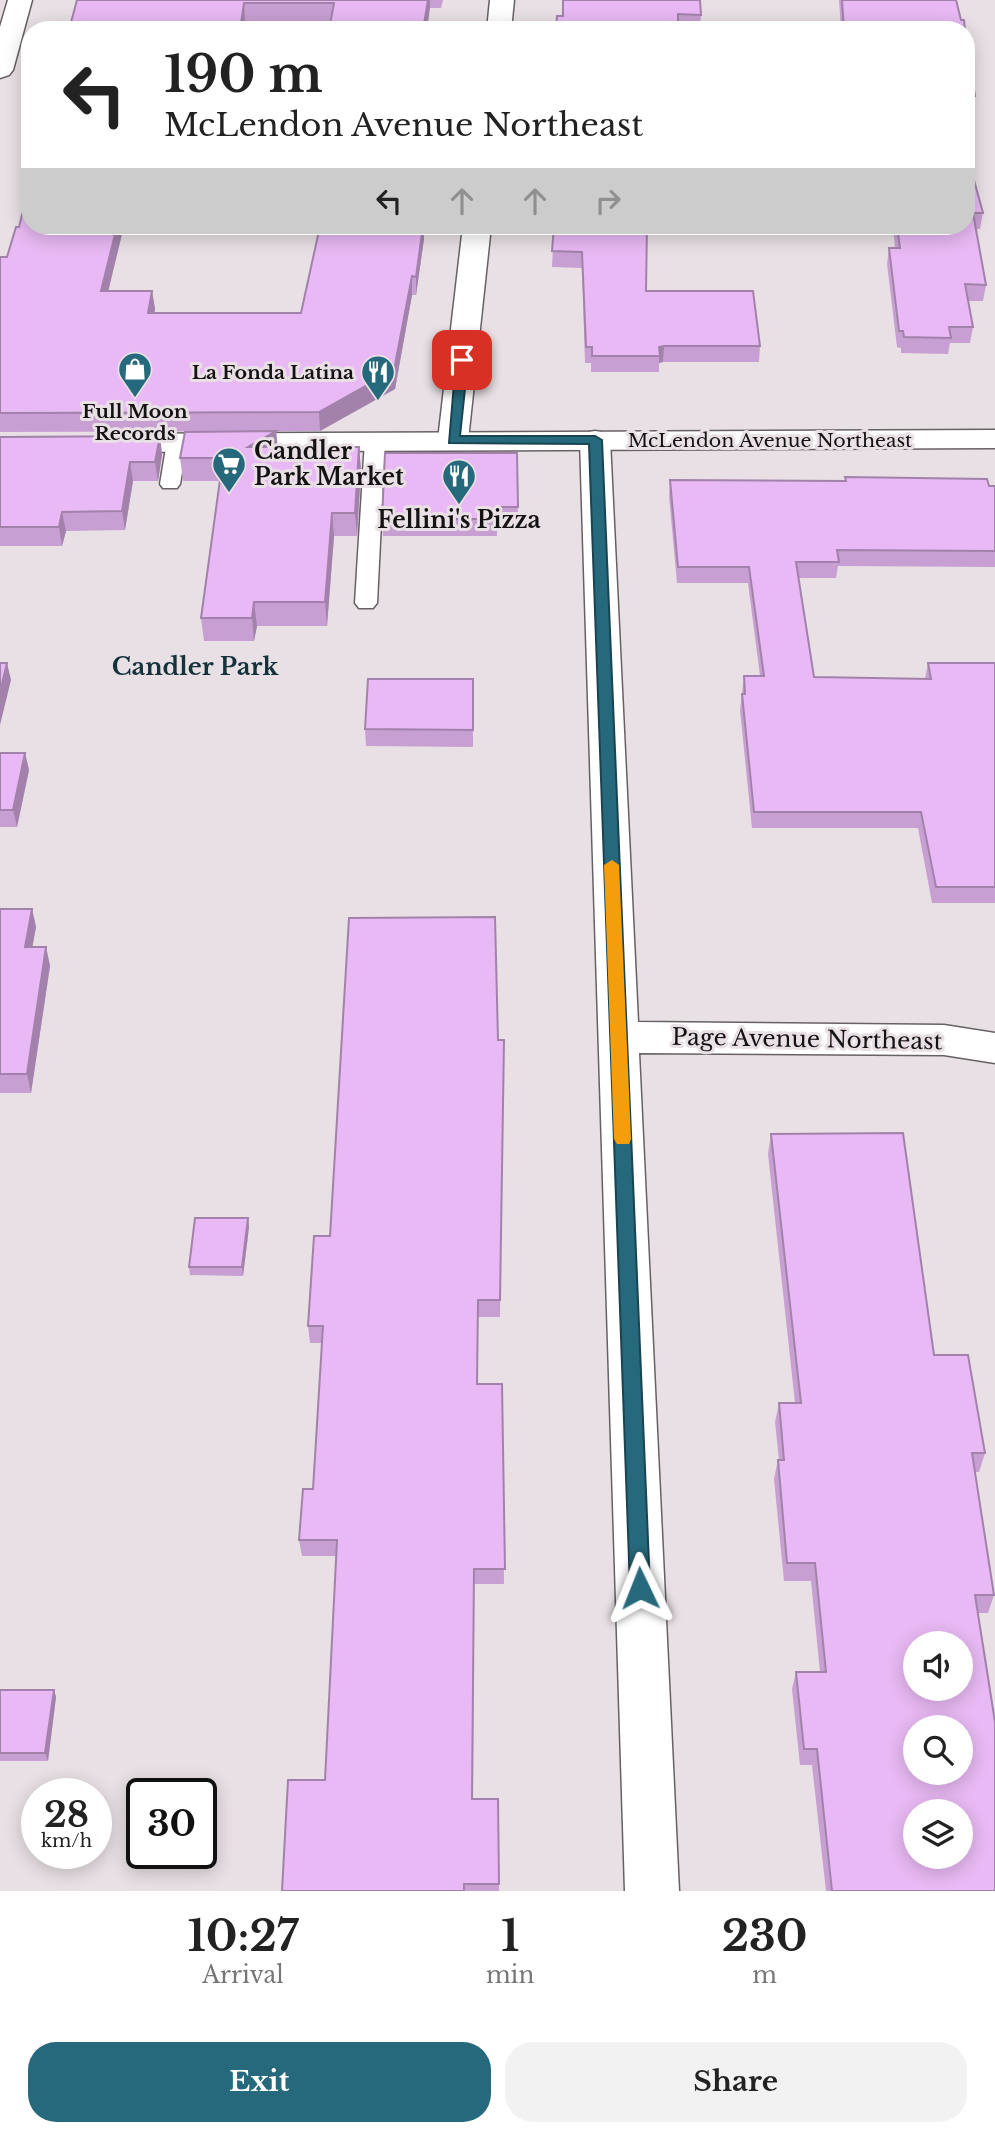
<!DOCTYPE html>
<html lang="en">
<head>
<meta charset="utf-8">
<style>
	:root { --surface:#fff; --page:#f2f2f2; --text:#222; --muted:#767676; --accent:#27697c }
	body { margin:0; font-family:"Libre Baskerville",serif; background:var(--page); color:var(--text); height:100vh; display:flex; flex-direction:column; font-size:26px; white-space:nowrap }
	* { box-sizing:border-box; margin:0 }
	p { font-size:23px; color:var(--muted) }
	.icon { flex:none; width:38px; height:38px; fill:none; stroke:currentColor; stroke-width:2; stroke-linecap:round; stroke-linejoin:round }
	.map { position:relative; height:1891px; overflow:hidden }
	.sheet { display:flex; flex-direction:column; background:var(--surface); flex:1 }
	.sheet>* { flex:none }
	.banner { position:absolute; left:21px; top:21px; width:954px; height:214px; border-radius:28px; box-shadow:0 4px 18px #0003; background:#fff; color:var(--text); overflow:hidden }
	.controls { position:absolute; left:903px; top:1631px; display:grid; gap:14px }
	.controls a { display:grid; place-items:center; width:70px; height:70px; border-radius:50%; background:var(--surface); box-shadow:0 4px 18px #0003; font-size:35px }
	.speed { position:absolute; left:21px; top:1778px; display:flex; gap:14px; font-size:35px; font-weight:700; text-align:center }
	.speed>* { display:grid; place-content:center; width:91px; height:91px; border-radius:50%; background:var(--surface); box-shadow:0 4px 18px #0003; line-height:1 }
	.speed small { font-size:18px; font-weight:400 }
	.speed .limit { border:4px solid #111; border-radius:10px; background:#fff; color:#111 }
	.pin { position:absolute; display:grid; place-items:center; width:60px; height:60px; color:#fff; margin:-30px; border-radius:14px; box-shadow:0 4px 10px #0006 }
	.me { position:absolute; width:77px; margin:-38px; rotate:358deg; stroke-linejoin:round; filter:drop-shadow(0 0 5px #0008) }
	.turn { display:flex; align-items:center; gap:24px; height:147px; padding:0 28px; font-size:32px }
	.turn .icon { width:91px; height:91px; stroke-width:2.5 }
	.turn b { display:block; font-size:49px; line-height:60px }
	.lanes { display:flex; align-items:center; height:66px; padding:0 28px; background:#0003; justify-content:center; gap:35px; direction:ltr }
	.lanes .off { opacity:.35 }
	.eta { display:flex; justify-content:space-evenly; align-items:center; height:119px; text-align:center }
	.eta b { font-size:42px; font-weight:700; line-height:49px }
	.cta { display:flex; gap:14px; margin-top:auto; padding:14px 28px }
	.cta a { flex:1; height:80px; border-radius:28px; background:var(--accent); color:#fff; font-size:28px; font-weight:700; line-height:80px; text-align:center }
	.cta a+a { background:var(--page); color:var(--text) }
	.map>svg:first-child { display:block }
	.lines { fill:none; stroke-linecap:round; stroke-linejoin:round }
	.lane-casing { stroke:#676164; stroke-width:3 }
	.street-casing { stroke:#676164; stroke-width:3 }
	.secondary-casing { stroke:#676164; stroke-width:3 }
	.lane { fill:#fff; fill-rule:evenodd }
	.street { fill:#fff; fill-rule:evenodd }
	.secondary { fill:#fff; fill-rule:evenodd }
	.wall { fill:#c89fd2 }
	.shaded-wall { fill:#a282ab }
	.building { fill:#e8b9f4; stroke:#a282ab; stroke-width:2; fill-rule:evenodd }
	.route { fill:#27697c; stroke:#194451; stroke-width:2 }
	.slow { fill:#f59e0b }
	.labels { text-anchor:middle; stroke-width:6; stroke-linejoin:round; paint-order:stroke }
	.far-poi-label { font-size:19px; font-weight:bold; fill:#151214; stroke:#e8e0e4; text-anchor:end }
	.far-street-label { font-size:19px; fill:#151214; stroke:#e8e0e4 }
	.poi-label { font-size:23px; font-weight:bold; fill:#151214; stroke:#e8e0e4; text-anchor:start }
	.street-label { font-size:23px; fill:#151214; stroke:#e8e0e4 }
	.neighbourhood-label { font-size:24px; font-weight:bold; fill:#14323c; stroke:#e8e0e4 }
</style>
</head>
<body>
<div class="map">
<svg width="995" height="1891" viewBox="0 0 995 1891">
	<rect width="100%" height="100%" fill="#e8e0e4"/>
	<g class="lines">
		<g class="lane-casing">
			<g id="lane">
				<polygon points="375,435 385,441 377,603 373,608 359,608 355,603 365,441"/>
				<polygon points="177,436 187,442 180,484 177,488 163,488 160,484 167,442"/>
			</g>
		</g>
		<g class="street-casing">
			<g id="street">
				<polygon points="490,0 514,0 511,30 487,30"/>
				<polygon points="463,226 491,226 468,440 464,447 453,449 442,447 438,440"/>
				<polygon points="595,431 606,433 610,440 638,1022 944,1025 995,1033 995,1063 944,1055 639,1053 679,1891 625,1891 580,440 584,433"/>
			</g>
		</g>
		<g class="secondary-casing">
			<g id="secondary">
				<polygon points="8,0 32,0 13,70 9,75 0,78 0,27"/>
				<polygon points="995,430 995,448 108,452 97,450 93,443 97,436 108,434"/>
			</g>
		</g>
		<use href="#lane" class="lane"/>
		<use href="#street" class="street"/>
		<use href="#secondary" class="secondary"/>
	</g>
	<g class="wall">
		<polygon points="77,0 443,0 441,8 430,8 331,21 245,21 244,30 69,30"/>
		<polygon points="563,0 701,15 700,30 678,29 563,16"/>
		<polygon points="839,0 956,0 961,20 965,30 841,30"/>
		<polygon points="966,34 975,96 972,111 967,111 967,115 966,115"/>
		<polygon points="966,151 983,213 980,229 976,229 986,285 983,301 968,301 973,327 970,343 950,343 948,354 901,353 901,348 897,347 887,264 889,248 895,248 893,226 966,226"/>
		<polygon points="320,226 423,226 424,239 416,295 412,295 395,389 320,431 0,432 0,257 109,291 152,291 155,309 154,313 301,313"/>
		<polygon points="554,226 646,291 760,346 759,362 663,362 659,363 659,372 591,372 591,363 585,363 582,268 552,267"/>
		<polygon points="276,431 278,447 359,447 361,470 357,536 334,536 327,626 257,626 254,641 204,641 201,618 220,481 183,481 180,458"/>
		<polygon points="160,436 162,455 158,481 133,481 125,530 66,531 62,546 0,546 0,437"/>
		<polygon points="517,453 518,524 497,524 497,536 383,536 382,519"/>
		<polygon points="845,477 995,486 995,567 838,566 836,578 798,578 814,677 925,679 928,663 995,663 995,903 932,903 918,828 752,828 740,710 744,676 760,676 748,583 677,583 669,496 670,480 845,481"/>
		<polygon points="473,679 473,747 366,746 365,729"/>
		<polygon points="0,753 25,753 29,770 17,827 0,827"/>
		<polygon points="0,909 32,909 36,927 32,947 46,947 50,966 31,1093 0,1093"/>
		<polygon points="498,1040 504,1040 500,1317 478,1317 477,1384 502,1384 504,1584 474,1584 473,1799 498,1799 499,1891 282,1891 325,1780 336,1556 302,1556 299,1540 313,1489 322,1343 310,1343 308,1326 330,1236"/>
		<polygon points="771,1134 934,1355 985,1453 979,1472 975,1472 994,1595 988,1613 978,1613 995,1891 826,1891 812,1765 800,1765 792,1689 796,1672 820,1672 811,1581 784,1581 774,1479 778,1460 779,1460 775,1422 779,1403 795,1403 768,1154"/>
		<polygon points="248,1218 249,1227 243,1276 190,1275 189,1267"/>
		<polygon points="0,1690 54,1690 56,1697 48,1761 0,1761"/>
	</g>
	<g class="shaded-wall">
		<polygon points="428,0 430,0 430,8 427,30 423,30"/>
		<polygon points="244,3 245,21 244,30 240,30"/>
		<polygon points="117,226 124,226 104,309 101,291"/>
		<polygon points="423,226 424,239 416,295 416,277"/>
		<polygon points="412,276 412,295 395,389 320,431 319,412"/>
		<polygon points="152,291 155,309 151,332 148,313"/>
		<polygon points="664,346 663,362 659,363 659,347"/>
		<polygon points="276,431 278,454 248,447"/>
		<polygon points="160,436 162,455 158,481 155,462"/>
		<polygon points="359,447 361,470 357,536 355,513"/>
		<polygon points="130,462 133,481 125,530 122,511"/>
		<polygon points="62,512 66,531 62,546 59,527"/>
		<polygon points="332,513 334,536 327,626 325,602"/>
		<polygon points="254,602 257,626 254,641 252,618"/>
		<polygon points="7,663 11,680 0,725 0,692"/>
		<polygon points="25,753 29,770 17,827 13,810"/>
		<polygon points="32,909 36,927 29,966 25,947"/>
		<polygon points="46,947 50,966 31,1093 27,1074"/>
		<polygon points="248,1218 249,1227 243,1276 242,1267"/>
		<polygon points="54,1690 56,1697 48,1761 45,1753"/>
	</g>
	<g class="building">
		<polygon points="77,0 428,0 423,30 329,30 334,3 244,3 240,30 69,30"/>
		<polygon points="563,0 700,0 701,15 678,14 678,30 556,30 557,16 563,16"/>
		<polygon points="842,0 956,0 961,20 964,20 965,30 844,30"/>
		<polygon points="966,34 975,96 969,96 969,99 966,99"/>
		<polygon points="966,151 983,213 973,213 986,285 965,284 973,327 949,327 951,338 904,337 903,331 899,331 889,248 900,248 897,226 966,226"/>
		<polygon points="30,182 30,226 117,226 101,291 152,291 148,313 301,313 320,226 423,226 416,277 412,276 394,370 319,412 0,413 0,257 7,257 16,227 19,227"/>
		<polygon points="554,226 647,226 646,291 753,291 760,346 664,346 659,347 660,356 592,356 592,347 586,347 582,252 552,251"/>
		<polygon points="276,431 248,447 359,447 355,513 332,513 325,602 254,602 252,618 201,618 223,458 180,458 185,432"/>
		<polygon points="160,436 155,462 130,462 122,511 62,512 59,527 0,527 0,437"/>
		<polygon points="385,453 517,453 518,507 497,507 497,519 382,519"/>
		<polygon points="845,477 987,479 989,486 995,486 995,551 837,550 839,562 796,562 814,677 931,679 928,663 995,663 995,887 936,887 921,812 754,812 742,694 745,694 744,676 764,676 749,567 678,567 670,480 846,481"/>
		<polygon points="0,663 7,663 0,692"/>
		<polygon points="368,679 473,679 473,730 365,729"/>
		<polygon points="0,753 25,753 13,810 0,810"/>
		<polygon points="0,909 32,909 25,947 46,947 27,1074 0,1074"/>
		<polygon points="495,917 498,1040 504,1040 500,1300 478,1300 477,1384 502,1384 505,1569 474,1569 472,1799 498,1799 499,1884 464,1884 464,1891 282,1891 288,1780 325,1780 337,1540 299,1540 303,1489 313,1489 323,1326 308,1326 314,1236 330,1236 349,918"/>
		<path d="M903 1133 934 1355H968L985 1453H972L994 1595H975L995 1722V1891H832L817 1749H804L796 1672H826L815 1563H787L778 1460H784L779 1403H801L771 1134ZM915 1643H961V1689H915ZM915 1727H961V1773H915ZM915 1811H961V1857H915Z"/>
		<polygon points="195,1218 248,1218 242,1267 189,1267"/>
		<polygon points="0,1690 54,1690 45,1753 0,1753"/>
	</g>
	<polygon class="route" points="462,357 468,360 460,436 595,436 602,440 650,1588 647,1594 640,1597 633,1594 630,1588 589,444 449,443 456,360"/>
	<polygon class="slow" points="612,860 619,865 631,1139 629,1144 617,1144 614,1139 604,865"/>
	<defs>
		<g id="shop-pin" transform="scale(1.75)"><path d="M0 17L-7.5 6A9.5 9.5 0 1 1 7.5 6Z" fill="#27697c" stroke="#e8e0e4"/><path d="M-5-2.5h2.3a2.7 3.5 0 0 1 5.4 0H5L5.5 6h-11ZM-1.5-2.5h3a1.5 2.3 0 0 0-3 0Z" fill="#fff"/></g>
		<g id="restaurant-pin" transform="scale(1.75)"><path d="M0 17L-7.5 6A9.5 9.5 0 1 1 7.5 6Z" fill="#27697c" stroke="#e8e0e4"/><path d="M-5-6h1v4h1v-4h1v4h1v-4h1v5L-1.5 .5V6h-2V.5L-5-1ZM5-6V6H3V1.5H1.5Q1.5-4 5-6Z" fill="#fff"/></g>
		<g id="supermarket-pin" transform="scale(1.75)"><path d="M0 17L-7.5 6A9.5 9.5 0 1 1 7.5 6Z" fill="#27697c" stroke="#e8e0e4"/><path d="M-6-5.5h2.5l.6 2H6L4.5 2H-2.5L-4.4-4H-6ZM-1.5 3.2a1.3 1.3 0 1 0 .1 0ZM3 3.2a1.3 1.3 0 1 0 .1 0Z" fill="#fff"/></g>
	</defs>
	<g fill-rule="evenodd">
		<use href="#shop-pin" x="135" y="369"/>
		<use href="#restaurant-pin" x="378" y="372"/>
		<use href="#supermarket-pin" x="229" y="464"/>
		<use href="#restaurant-pin" x="459" y="476"/>
	</g>
	<g class="labels">
		<g class="far-poi-label">
			<text x="354" y="379">La Fonda Latina</text>
			<text x="135" y="418" text-anchor="middle">Full Moon<tspan x="135" dy="22">Records</tspan></text>
		</g>
		<g class="far-street-label">
			<text x="770" y="447">McLendon Avenue Northeast</text>
		</g>
		<g class="poi-label">
			<text x="254" y="459">Candler<tspan x="254" dy="26">Park Market</tspan></text>
			<text x="459" y="528" text-anchor="middle">Fellini's Pizza</text>
		</g>
		<g class="street-label">
			<text transform="translate(807 1039) rotate(1)" y="8">Page Avenue Northeast</text>
		</g>
		<g class="neighbourhood-label">
			<text x="195" y="675">Candler Park</text>
		</g>
	</g>
</svg>
<div class="controls">
<a><svg class="icon" aria-label="sound" viewBox="0 0 24 24"><path d="M4 9h4l5-4v14l-5-4H4zM17 9q2 3 0 6"/></svg></a>
<a><svg class="icon" aria-label="search" viewBox="0 0 24 24"><circle cx="10" cy="10" r="6"/><path d="M15 15l6 6"/></svg></a>
<a><svg class="icon" aria-label="layers" viewBox="0 0 24 24"><path d="M12 4l9 5-9 5-9-5zM3 14l9 5 9-5"/></svg></a>
</div>
<div class="speed"><div>28<small>km/h</small></div><div class="limit">30</div></div>
<div class="pin" style="left:462px;top:360px;background:#d93025"><svg class="icon" aria-label="arrive" viewBox="0 0 24 24"><path d="M6 21V4h12l-3 4 3 4H6"/></svg></div>
<svg class="me" style="left:640px;top:1588px" viewBox="-20 -20 40 40"><path d="M0-17L14 15 0 8-14 15z" fill="#27697c" stroke="#fff" stroke-width="4"/></svg>
<div class="banner">
<div class="turn"><svg class="icon" aria-label="left" viewBox="0 0 24 24"><path d="M17 20v-9H6M10 6l-5 5 5 5"/></svg><div><b>190 m</b>McLendon Avenue Northeast</div></div>
<div class="lanes"><svg class="icon" aria-label="left" viewBox="0 0 24 24"><path d="M17 20v-9H6M10 6l-5 5 5 5"/></svg><svg class="icon off" aria-label="ahead" viewBox="0 0 24 24"><path d="M12 20V5M6 11l6-6 6 6"/></svg><svg class="icon off" aria-label="ahead" viewBox="0 0 24 24"><path d="M12 20V5M6 11l6-6 6 6"/></svg><svg class="icon off" aria-label="right" viewBox="0 0 24 24"><path d="M7 20v-9h11M14 6l5 5-5 5"/></svg></div>
</div>
</div>
<section class="sheet">
<div class="eta">
<div><b>10:27</b><p>Arrival</p></div>
<div><b>1</b><p>min</p></div>
<div><b>230</b><p>m</p></div>
</div>
<div class="cta"><a>Exit</a><a>Share</a></div>
</section>
</body>
</html>
